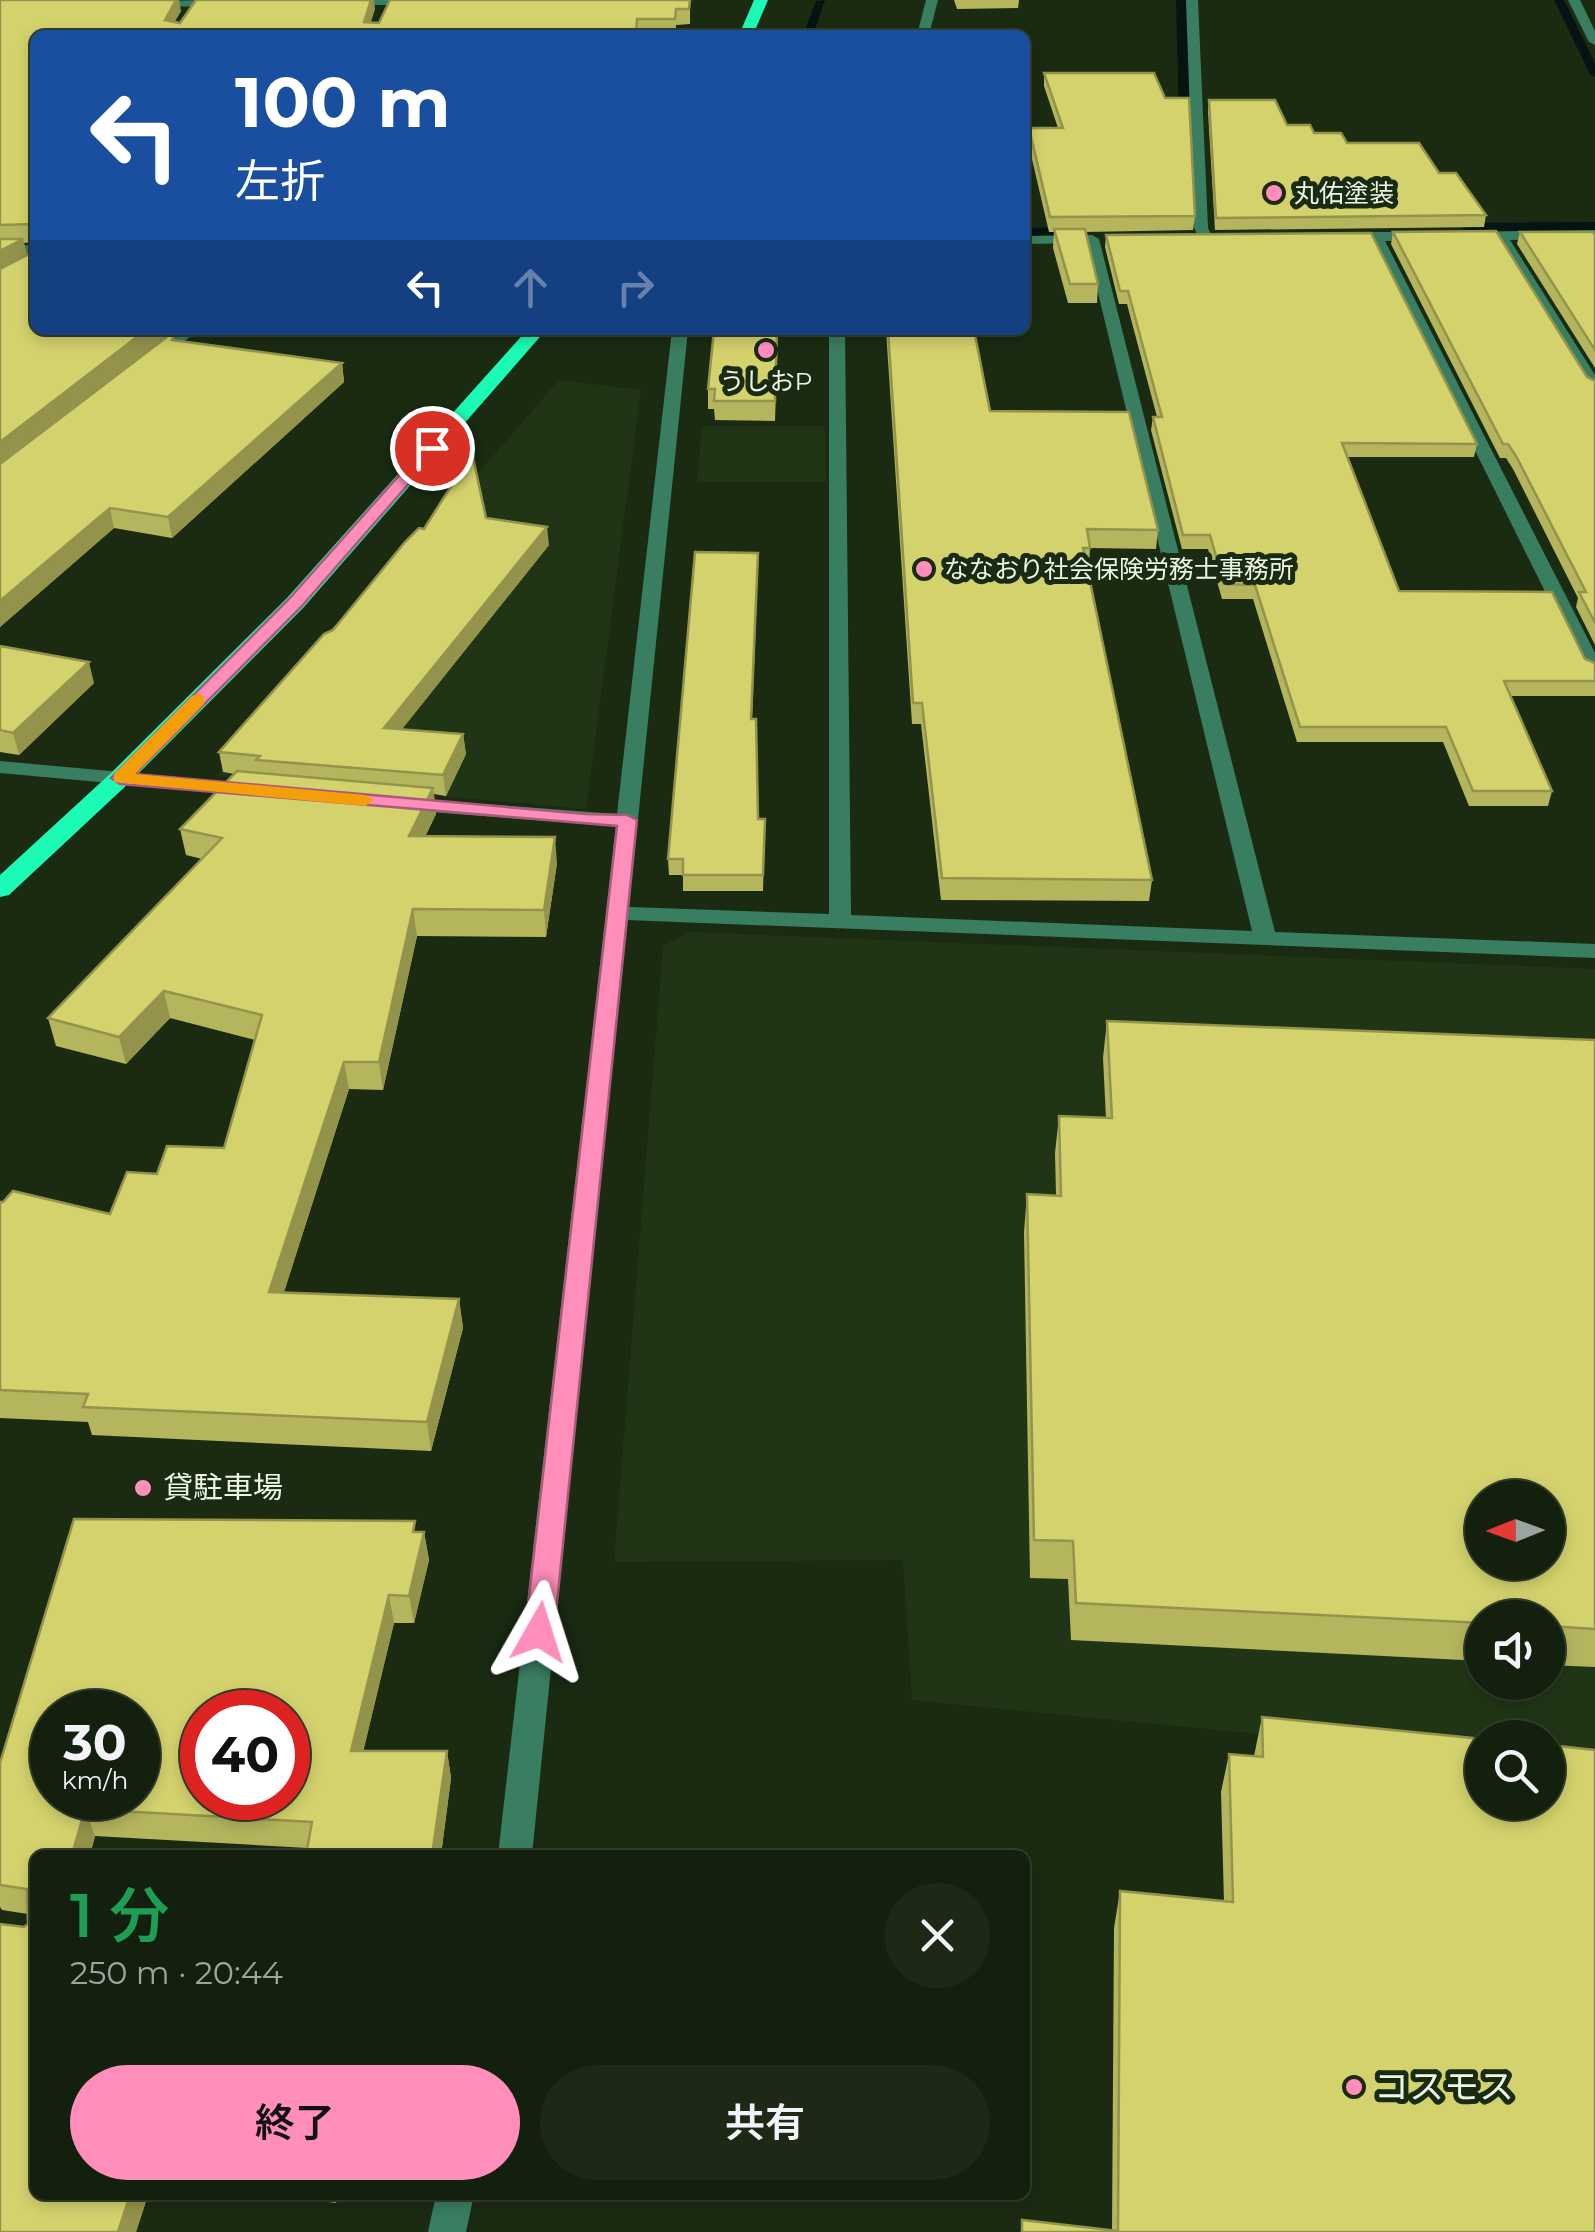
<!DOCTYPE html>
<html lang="ja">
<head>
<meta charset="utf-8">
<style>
	:root { --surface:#14200e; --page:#1d2817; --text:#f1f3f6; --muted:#9da39e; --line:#333e2e; --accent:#ff8ebb }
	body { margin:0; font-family:Montserrat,"Noto Sans JP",sans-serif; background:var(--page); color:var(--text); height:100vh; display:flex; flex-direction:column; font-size:38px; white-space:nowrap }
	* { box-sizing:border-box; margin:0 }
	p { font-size:32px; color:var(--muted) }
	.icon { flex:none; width:55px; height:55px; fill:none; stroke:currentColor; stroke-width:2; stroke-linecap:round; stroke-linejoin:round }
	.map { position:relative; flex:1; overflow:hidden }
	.side { position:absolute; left:30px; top:1850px; width:1000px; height:350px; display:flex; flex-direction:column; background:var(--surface); border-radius:15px; box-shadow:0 5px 15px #0003,0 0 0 2px var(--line) }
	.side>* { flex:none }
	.banner { position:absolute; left:30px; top:30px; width:1000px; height:305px; border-radius:15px; box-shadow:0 5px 15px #0003,0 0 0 2px var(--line); background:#1a4fa0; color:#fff; overflow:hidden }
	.needle { width:65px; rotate:269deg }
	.buttons { position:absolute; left:1465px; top:1480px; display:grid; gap:20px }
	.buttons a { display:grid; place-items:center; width:100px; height:100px; border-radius:50%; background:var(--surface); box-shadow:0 5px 15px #0003,0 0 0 2px var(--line); font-size:50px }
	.speed { position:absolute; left:30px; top:1690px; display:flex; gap:20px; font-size:50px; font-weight:700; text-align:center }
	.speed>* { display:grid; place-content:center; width:130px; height:130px; border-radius:50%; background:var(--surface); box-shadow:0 5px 15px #0003,0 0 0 2px var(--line); line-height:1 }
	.speed small { font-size:25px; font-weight:400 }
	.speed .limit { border:15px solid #d22; background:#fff; color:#111 }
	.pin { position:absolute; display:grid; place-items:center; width:85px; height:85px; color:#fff; margin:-42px; border:5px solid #fff; border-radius:50%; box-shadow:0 2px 10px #0007 }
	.me { position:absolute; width:110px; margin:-55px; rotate:6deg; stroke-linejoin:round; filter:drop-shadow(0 0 8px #0008) }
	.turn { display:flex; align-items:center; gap:35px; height:210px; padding:0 40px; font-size:45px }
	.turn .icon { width:130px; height:130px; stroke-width:2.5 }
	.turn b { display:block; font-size:70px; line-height:85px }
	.lanes { display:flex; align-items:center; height:95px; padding:0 40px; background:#0003; justify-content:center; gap:50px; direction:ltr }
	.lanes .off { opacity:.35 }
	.round { display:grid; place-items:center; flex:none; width:105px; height:105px; border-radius:52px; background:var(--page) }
	.headline { display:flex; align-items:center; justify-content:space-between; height:170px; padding:0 40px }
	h1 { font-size:60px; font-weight:600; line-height:75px; color:#1e9e55 }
	.cta { display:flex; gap:20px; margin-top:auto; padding:20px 40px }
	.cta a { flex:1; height:115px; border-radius:60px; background:var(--accent); color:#111; font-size:40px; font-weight:600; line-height:115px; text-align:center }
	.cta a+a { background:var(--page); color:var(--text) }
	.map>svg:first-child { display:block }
	.built { fill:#203516; fill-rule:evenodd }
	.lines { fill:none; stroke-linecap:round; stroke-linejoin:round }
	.stream { fill:#031413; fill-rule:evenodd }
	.minor { fill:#3a7e62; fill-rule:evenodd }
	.highway { fill:#1bfbb5; fill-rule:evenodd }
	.wall { fill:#b5b55e; fill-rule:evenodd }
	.shaded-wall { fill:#94934c }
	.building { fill:#d3d26d; stroke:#94934c; stroke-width:2.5; fill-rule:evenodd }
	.route { fill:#ff8ebb; stroke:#a65c7a; stroke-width:2.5 }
	.slow { fill:#f59e0b }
	.poi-dot { fill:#ff8ebb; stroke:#1a2b12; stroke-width:4 }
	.labels { text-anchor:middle; stroke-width:10; stroke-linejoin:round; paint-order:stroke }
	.far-poi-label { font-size:25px; fill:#ebf6e6; stroke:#1a2b12; text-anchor:start }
	.poi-label { font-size:30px; fill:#ebf6e6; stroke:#1a2b12; text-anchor:start }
	.near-poi-label { font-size:35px; fill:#ebf6e6; stroke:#1a2b12; text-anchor:start }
</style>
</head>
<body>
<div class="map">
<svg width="1595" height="2232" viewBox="0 0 1595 2232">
	<rect width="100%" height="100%" fill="#1a2b12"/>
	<g class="built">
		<polygon points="559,380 641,390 586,809 216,776"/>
		<polygon points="702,426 825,426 826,482 697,482"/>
		<path d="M690 932 1595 969V1767L1548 1762V1738H1482V1756L912 1700 903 1560 614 1562 663 946ZM1482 1498H1548V1562H1482ZM1482 1618H1548V1682H1482Z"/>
	</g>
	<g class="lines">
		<g class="stream">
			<polygon points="825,0 813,35 803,35 816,1"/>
			<polygon points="1176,0 1186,0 1191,119 1185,122 1179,119"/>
			<polygon points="1554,0 1564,0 1595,63 1595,77 1590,74"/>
			<polygon points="1595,222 1595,230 1467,231 1461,227 1467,223"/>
			<polygon points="1025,228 1076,227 1082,231 1076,235 1025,236"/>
		</g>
		<g class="minor">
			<polygon points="226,0 231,3 225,6 145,7 139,4 145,1"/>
			<polygon points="336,0 424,0 426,2 420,5 340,5"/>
			<polygon points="926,0 938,0 929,35 917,35"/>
			<polygon points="1186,0 1198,0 1208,228 1213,238 1206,242 1201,241 1194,228"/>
			<polygon points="1568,0 1580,0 1595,31 1595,45 1589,42"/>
			<polygon points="1595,230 1595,238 1510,240 1595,375 1595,393 1587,388 1496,240 1465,240 1458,236 1465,232"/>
			<polygon points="1376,232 1425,232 1432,236 1425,240 1385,241 1595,653 1595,678 1585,672 1371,241 1340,241 1333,237 1340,233"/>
			<polygon points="1092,235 1099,239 1275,932 1595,944 1595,958 627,920 532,1855 498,1855 616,826 403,810 392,804 403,798 617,814 672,330 688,330 629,907 829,914 829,330 845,330 851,915 1252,931 1086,243 1025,244 1025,236"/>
			<polygon points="35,245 35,253 0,254 0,246"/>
			<polygon points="181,330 198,330 157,364 145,364 145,358"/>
			<polygon points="0,761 253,784 263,790 253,796 0,773"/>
			<polygon points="436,2195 474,2195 466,2232 428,2232"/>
		</g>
		<g class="highway">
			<polygon points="754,0 768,0 753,35 739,35"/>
			<polygon points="527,330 546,330 303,608 129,783 9,895 0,897 0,875 111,773 287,598"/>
		</g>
	</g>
	<g class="wall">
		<path d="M0 0 181 11 174 22 180 23 375 9 370 22 379 23 690 0V24L676 25V34L35 35 76 406 178 341 342 363 344 382 172 538 114 528 0 627ZM33 242V252L27 255 24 243Z"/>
		<polygon points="954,0 1019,0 1018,8 957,9"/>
		<polygon points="1044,73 1195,216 1193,230 1085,232 1098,284 1097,303 1068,303 1053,248 1054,232 1049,232 1028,142 1029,128 1058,128 1044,86"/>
		<polygon points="1209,100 1439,173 1486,215 1484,227 1215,230 1208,112"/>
		<polygon points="1393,232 1595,381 1595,645 1576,607 1578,598 1513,469 1506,458 1500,458 1391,244"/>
		<polygon points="1520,232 1595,235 1595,368 1517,244"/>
		<polygon points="1106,235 1477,444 1474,457 1347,457 1399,591 1595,663 1595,696 1510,696 1552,791 1548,806 1469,806 1443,742 1297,742 1253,599 1222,599 1208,549 1182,549 1151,430 1153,417 1157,417 1127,304 1119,304 1105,247"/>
		<polygon points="714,330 778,330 775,421 715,420 714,409 708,409 708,389"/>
		<polygon points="886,330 974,330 990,411 1158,530 1156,549 1090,548 1089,567 1087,567 1152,880 1149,901 941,900 921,724 912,724"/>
		<polygon points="486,518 549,545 402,729 463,734 466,754 446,796 434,794 436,814 425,837 557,863 546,937 417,936 383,1090 349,1089 284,1292 459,1299 463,1328 431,1451 92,1435 88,1422 0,1418 0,1202 110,1214 157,1174 224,1148 255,1040 170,1018 126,1064 56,1046 48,1018 202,859 186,855 180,829 235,774 223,772 219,752 424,529"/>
		<polygon points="758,567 752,719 758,819 765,819 763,891 683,891 683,875 669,875 668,859"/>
		<polygon points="0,646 94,683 19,755 0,752"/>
		<polygon points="1107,1021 1595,1040 1595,1667 1548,1665 1548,1618 1482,1618 1482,1661 1071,1640 1068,1579 1030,1578 1024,1232 1027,1194 1056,1196 1055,1153 1059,1116 1106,1118 1103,1058"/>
		<polygon points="417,1532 424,1532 429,1560 414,1623 394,1623 363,1751 447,1751 451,1778 441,1855 306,1855 307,1848 95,1836 90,1855 35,1855 35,2195 148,2195 136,2232 0,2232 24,1927 28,1924 28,1914 2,1910 0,1907 0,1763"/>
		<polygon points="1262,1717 1595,2232 1021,2232 1022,2220 1112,2230 1114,1928 1120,1891 1224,1902 1221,1792 1229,1754 1254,1756"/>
		<polygon points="273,2195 338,2195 336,2203"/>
	</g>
	<g class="shaded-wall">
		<polygon points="176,0 179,0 181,11 167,35 165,20"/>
		<polygon points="371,0 374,0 375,9 367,35 364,22"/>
		<polygon points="23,239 27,257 0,272 0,251"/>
		<polygon points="146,330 174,330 0,465 0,442"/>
		<polygon points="342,363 344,382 172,538 168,517"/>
		<polygon points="110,508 114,528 0,627 0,601"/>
		<polygon points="547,527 549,545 387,748 384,728"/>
		<polygon points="89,662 94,683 19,755 13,733"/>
		<polygon points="463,734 466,754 446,796 443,775"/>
		<polygon points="433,788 436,814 412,863 409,836"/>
		<polygon points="555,837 557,863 546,937 544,910"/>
		<polygon points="413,909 417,936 383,1090 379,1062"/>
		<polygon points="164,991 170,1018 126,1064 119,1037"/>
		<polygon points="344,1062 349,1089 275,1320 269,1292"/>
		<polygon points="459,1299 463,1328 431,1451 427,1422"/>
		<polygon points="424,1532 429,1560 414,1623 409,1596"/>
		<polygon points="389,1595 394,1623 357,1778 351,1751"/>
		<polygon points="447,1751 451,1778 441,1855 432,1855"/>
		<polygon points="85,1809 95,1836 90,1855 72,1855"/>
		<polygon points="130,2195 148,2195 136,2232 118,2232"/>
	</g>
	<g class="building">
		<polygon points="0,0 176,0 165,20 180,23 196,0 371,0 364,22 379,23 390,0 690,0 689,9 676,9 675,19 637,19 636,35 35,35 35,330 146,330 0,442 0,269 33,252 34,224 0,225"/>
		<polygon points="1044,73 1154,73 1165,98 1189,98 1195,216 1050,217 1029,128 1063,128"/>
		<polygon points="1209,100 1275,100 1287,125 1310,125 1314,133 1341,133 1347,143 1419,143 1439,173 1456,173 1486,215 1216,218"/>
		<polygon points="1054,229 1085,229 1098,284 1070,284"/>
		<polygon points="1496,231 1587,377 1595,381 1595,623 1579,592 1586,592 1516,456 1508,444 1503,444 1393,232"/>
		<polygon points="1520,232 1593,232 1595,235 1595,350"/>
		<polygon points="1371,233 1477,444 1342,443 1399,591 1552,592 1585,659 1595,663 1595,681 1504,681 1552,791 1473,791 1446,727 1300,727 1255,585 1224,584 1210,535 1183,535 1153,417 1162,417 1128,291 1120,291 1106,235"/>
		<polygon points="0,239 23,239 0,251"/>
		<polygon points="176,330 172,340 342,363 168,517 110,508 0,601 0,464"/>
		<polygon points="714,330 777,330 775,401 714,401 715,389 708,389"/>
		<polygon points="888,330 974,330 990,411 1129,412 1158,530 1087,529 1090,548 1083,548 1152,880 942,878 922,703 913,703"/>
		<polygon points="472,453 486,518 547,527 384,728 463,734 443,775 256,760 260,756 219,752 324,634 333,630 405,542 419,528 424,529"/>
		<polygon points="695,552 758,553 751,719 756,719 758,819 765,819 763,875 683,875 683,859 668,859"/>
		<polygon points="0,646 89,662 13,733 0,730"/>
		<polygon points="237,771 433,788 409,836 555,837 544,910 413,909 379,1062 344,1062 269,1292 459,1299 427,1422 83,1407 88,1394 0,1390 0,1202 3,1202 13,1191 110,1214 127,1172 157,1174 167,1146 224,1148 262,1015 164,991 119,1037 48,1018 222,838 180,829"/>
		<path d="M1107 1021 1595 1040V1629L1548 1626V1618H1482V1623L1076 1603 1073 1541 1034 1540 1027 1194 1061 1196 1059 1116 1112 1118ZM1482 1498H1548V1562H1482Z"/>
		<path d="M74 1519 415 1521 413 1532H424L409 1596 389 1595 351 1751H447L432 1855H306L312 1822 85 1809 72 1855H35V2195H130L118 2232H0V1924L24 1927 28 1924 27 1889 0 1885V1763ZM52 1712H138V1798H52ZM202 1712H288V1798H202Z"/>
		<polygon points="1262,1717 1482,1739 1482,1802 1548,1802 1548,1745 1595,1750 1595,2232 1022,2232 1022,2220 1118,2231 1120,1891 1233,1902 1229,1754 1263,1757"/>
	</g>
	<polygon class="route" points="427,444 440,448 301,607 135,774 585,814 627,815 637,820 554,1632 549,1640 539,1644 529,1640 525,1632 617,826 120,784 111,778 289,599"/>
	<polygon class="slow" points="198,694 204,696 204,704 135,774 365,795 374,800 365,806 114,782 114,774 192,696"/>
	<g class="poi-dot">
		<circle cx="1274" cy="193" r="10"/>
		<circle cx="766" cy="350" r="10"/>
		<circle cx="924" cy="569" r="10"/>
		<circle cx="143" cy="1488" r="10"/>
		<circle cx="1354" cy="2087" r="10"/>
	</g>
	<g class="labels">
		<g class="far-poi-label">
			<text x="1294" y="202">丸佑塗装</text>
			<text x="766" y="390" text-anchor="middle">うしおP</text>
			<text x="944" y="578">ななおり社会保険労務士事務所</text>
		</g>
		<g class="poi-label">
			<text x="163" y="1498">貸駐車場</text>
		</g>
		<g class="near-poi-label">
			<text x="1374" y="2099">コスモス</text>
		</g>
	</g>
</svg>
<div class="buttons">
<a><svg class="needle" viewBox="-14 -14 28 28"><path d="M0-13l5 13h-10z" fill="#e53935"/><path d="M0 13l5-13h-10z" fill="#9da39e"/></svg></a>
<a><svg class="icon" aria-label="sound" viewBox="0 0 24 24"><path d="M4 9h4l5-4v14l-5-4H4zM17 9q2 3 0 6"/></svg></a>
<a><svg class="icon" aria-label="search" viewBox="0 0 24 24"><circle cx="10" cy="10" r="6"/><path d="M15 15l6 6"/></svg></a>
</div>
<div class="speed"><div>30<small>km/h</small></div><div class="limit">40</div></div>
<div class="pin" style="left:432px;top:448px;background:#d93025"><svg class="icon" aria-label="arrive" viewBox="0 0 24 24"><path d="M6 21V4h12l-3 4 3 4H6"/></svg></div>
<svg class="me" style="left:539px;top:1632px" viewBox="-20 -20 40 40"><path d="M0-17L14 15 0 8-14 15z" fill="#ff8ebb" stroke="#fff" stroke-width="4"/></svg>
<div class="banner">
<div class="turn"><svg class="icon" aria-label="left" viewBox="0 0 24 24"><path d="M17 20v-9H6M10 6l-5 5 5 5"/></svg><div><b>100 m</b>左折</div></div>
<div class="lanes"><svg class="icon" aria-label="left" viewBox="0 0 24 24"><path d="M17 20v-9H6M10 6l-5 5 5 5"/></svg><svg class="icon off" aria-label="ahead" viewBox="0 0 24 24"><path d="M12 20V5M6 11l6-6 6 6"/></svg><svg class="icon off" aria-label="right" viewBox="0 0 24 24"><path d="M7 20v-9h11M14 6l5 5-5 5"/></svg></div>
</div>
<section class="side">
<div class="headline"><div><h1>1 分</h1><p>250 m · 20:44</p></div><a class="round"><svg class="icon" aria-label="close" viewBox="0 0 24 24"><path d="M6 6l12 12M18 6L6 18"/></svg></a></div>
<div class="cta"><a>終了</a><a>共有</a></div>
</section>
</div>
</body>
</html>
